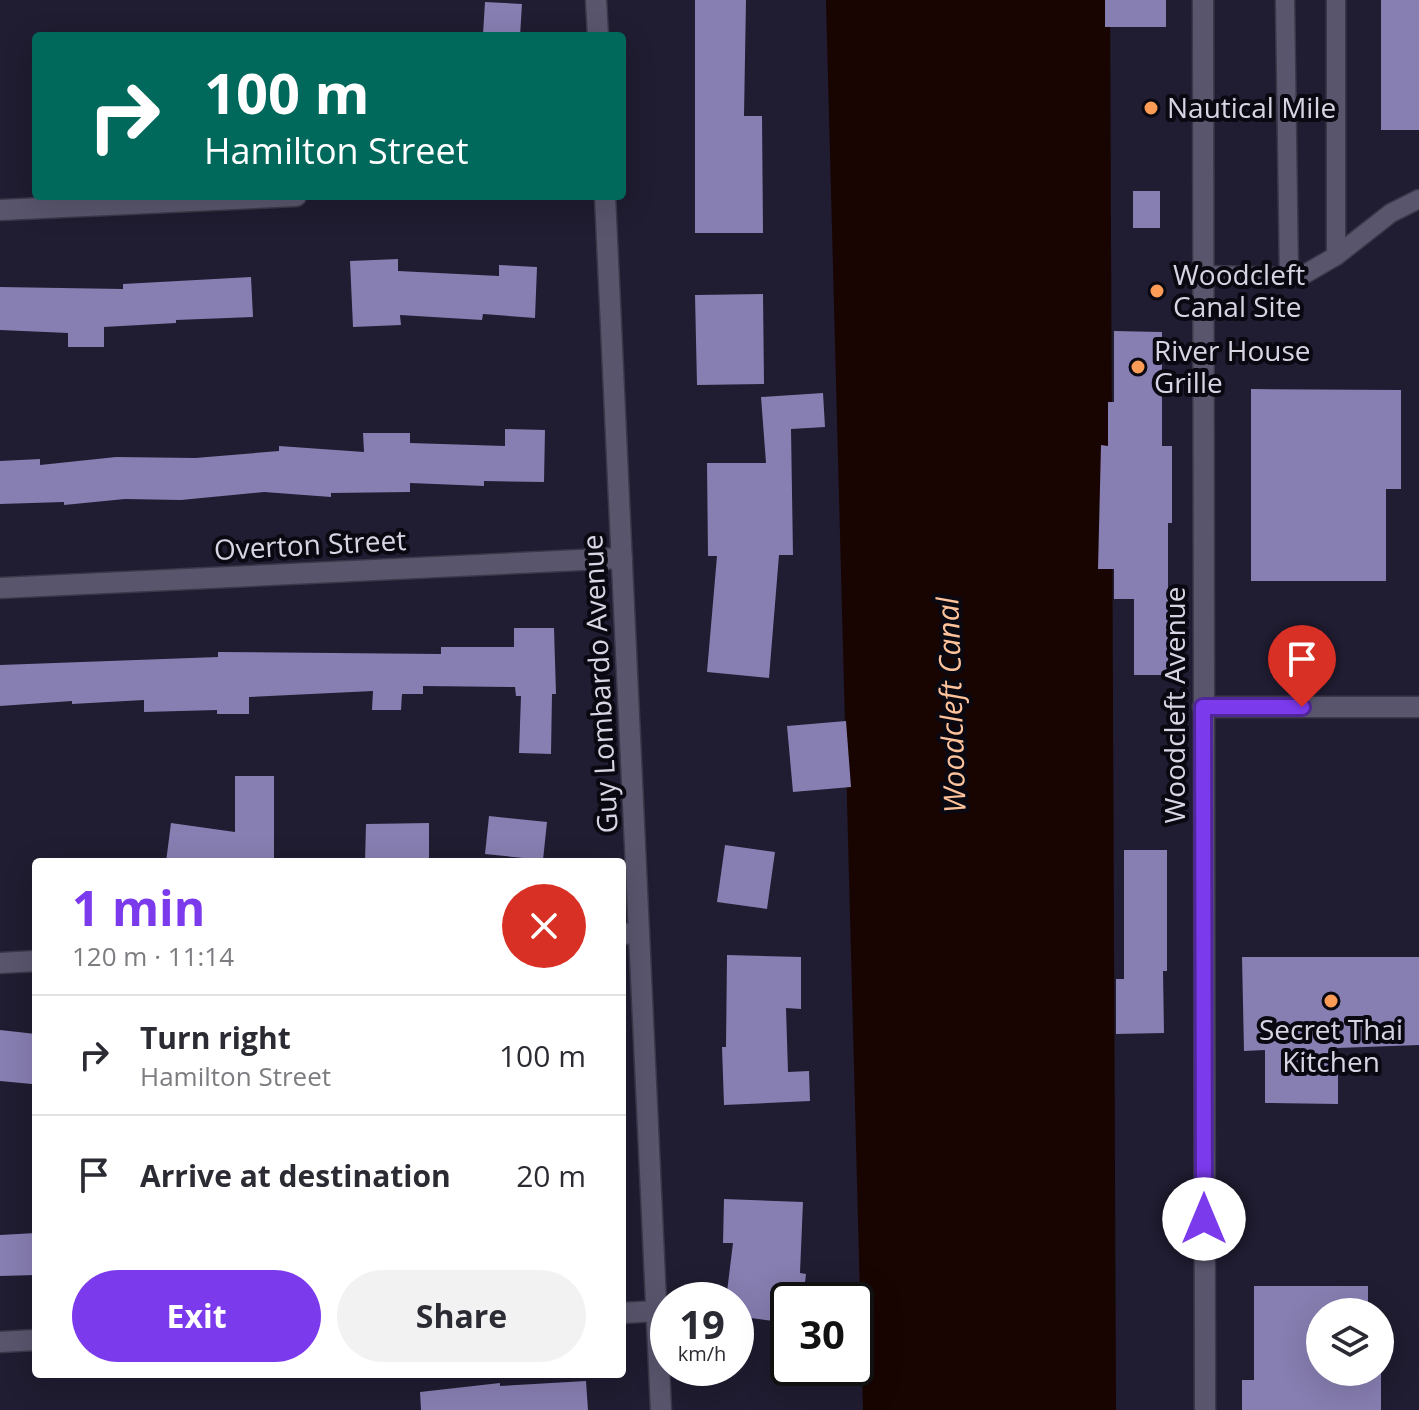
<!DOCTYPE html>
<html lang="en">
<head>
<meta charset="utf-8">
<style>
	:root { --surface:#fff; --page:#f2f2f3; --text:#2b2b33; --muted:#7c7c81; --line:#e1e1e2; --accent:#7c3aed }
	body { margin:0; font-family:"Open Sans",sans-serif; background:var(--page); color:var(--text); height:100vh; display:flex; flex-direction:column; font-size:30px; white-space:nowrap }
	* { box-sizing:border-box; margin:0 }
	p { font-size:26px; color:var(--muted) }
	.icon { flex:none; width:44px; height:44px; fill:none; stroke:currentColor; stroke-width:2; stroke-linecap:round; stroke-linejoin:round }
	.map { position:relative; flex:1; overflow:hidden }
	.details { position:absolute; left:32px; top:858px; width:594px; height:520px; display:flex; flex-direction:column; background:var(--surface); border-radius:8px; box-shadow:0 8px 32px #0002 }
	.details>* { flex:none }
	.guide { position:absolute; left:32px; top:32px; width:594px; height:168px; border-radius:8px; box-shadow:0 8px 32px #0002; background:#00695c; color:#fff; overflow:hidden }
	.controls { position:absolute; left:1306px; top:1298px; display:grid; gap:16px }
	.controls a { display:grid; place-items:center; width:88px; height:88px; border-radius:50%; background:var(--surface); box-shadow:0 8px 32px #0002; font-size:40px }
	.speed { position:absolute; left:650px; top:1282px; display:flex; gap:16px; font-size:40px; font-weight:700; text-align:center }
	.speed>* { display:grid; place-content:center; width:104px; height:104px; border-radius:50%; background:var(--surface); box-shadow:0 8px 32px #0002; line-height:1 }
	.speed small { font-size:20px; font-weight:400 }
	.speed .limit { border:4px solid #111; border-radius:12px; background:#fff; color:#111 }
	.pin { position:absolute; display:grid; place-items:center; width:68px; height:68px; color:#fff; margin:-82px -34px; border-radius:50% 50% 50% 0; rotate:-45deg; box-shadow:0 0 8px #0007 }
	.pin .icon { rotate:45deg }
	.me { position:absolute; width:88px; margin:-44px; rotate:0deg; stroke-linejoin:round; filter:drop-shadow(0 0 6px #0008) }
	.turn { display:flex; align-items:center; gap:28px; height:168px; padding:0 40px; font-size:36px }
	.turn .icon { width:104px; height:104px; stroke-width:2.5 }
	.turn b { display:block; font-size:56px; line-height:68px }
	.round { display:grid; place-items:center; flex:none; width:84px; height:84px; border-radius:42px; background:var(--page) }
	.head { display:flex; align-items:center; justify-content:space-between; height:136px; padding:0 40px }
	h1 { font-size:48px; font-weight:700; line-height:60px; color:var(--accent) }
	.button { display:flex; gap:16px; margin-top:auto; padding:16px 40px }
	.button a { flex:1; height:92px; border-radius:48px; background:var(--accent); color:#fff; font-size:32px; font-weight:700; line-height:92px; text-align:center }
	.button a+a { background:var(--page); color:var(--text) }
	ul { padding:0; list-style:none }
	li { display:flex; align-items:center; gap:24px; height:120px; padding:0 40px; border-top:2px solid var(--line) }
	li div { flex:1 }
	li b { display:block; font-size:30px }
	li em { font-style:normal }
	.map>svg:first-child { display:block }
	.water { fill:#180400 }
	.building { fill:#877eb1 }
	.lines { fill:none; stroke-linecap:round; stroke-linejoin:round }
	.service-casing { stroke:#3b3849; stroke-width:21 }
	.minor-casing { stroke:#3b3849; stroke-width:23 }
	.tertiary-casing { stroke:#3b3849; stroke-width:23 }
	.service { stroke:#59556d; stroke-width:18 }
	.minor { stroke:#59556d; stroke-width:20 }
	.tertiary { stroke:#59556d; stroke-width:20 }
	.route-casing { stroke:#51269a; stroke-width:20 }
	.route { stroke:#7c3aed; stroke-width:14 }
	.poi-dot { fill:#fd9c56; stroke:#0a0811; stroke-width:3 }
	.labels { text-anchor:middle; stroke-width:8; stroke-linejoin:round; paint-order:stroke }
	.poi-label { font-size:28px; fill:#d7d5e3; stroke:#0a0811; text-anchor:start }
	.street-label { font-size:28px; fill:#d7d5e3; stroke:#0a0811 }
	.water-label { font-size:30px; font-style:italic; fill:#ffc39c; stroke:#0a0811 }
</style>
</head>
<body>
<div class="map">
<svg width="1419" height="1410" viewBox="0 0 1419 1410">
	<rect width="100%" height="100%" fill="#201c31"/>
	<polygon class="water" points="826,0 1110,0 1116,1410 863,1410"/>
	<g class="building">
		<polygon points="695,0 746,0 744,116 762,116 763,233 695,233"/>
		<rect x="1105" y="0" width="61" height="27"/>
		<rect x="1381" y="0" width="38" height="130"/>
		<polygon points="485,2 522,4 520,36 483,34"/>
		<rect x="1133" y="191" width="27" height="37"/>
		<polygon points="398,259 398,271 499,276 499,265 537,267 535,318 483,314 482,320 400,315 401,325 353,327 350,261"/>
		<polygon points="251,277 253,317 176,320 176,323 104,327 104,347 68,347 68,333 0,330 0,287 123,289 123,284"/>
		<polygon points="763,294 764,384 697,385 695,295"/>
		<polygon points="1114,331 1162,332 1162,446 1172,446 1172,523 1168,523 1168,675 1134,675 1134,599 1114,599 1114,569 1098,569 1101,445 1108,446 1108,402 1114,402"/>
		<polygon points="1251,389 1401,390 1401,489 1386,489 1386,581 1251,581"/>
		<polygon points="823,393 825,427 791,429 793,555 779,555 769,678 707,672 717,556 708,556 707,463 766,463 761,397"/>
		<polygon points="505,429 545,430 544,482 484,481 484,486 410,483 410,492 331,493 331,497 264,492 181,500 125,499 64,505 64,502 0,504 0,461 40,459 40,465 116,457 195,458 279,451 279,446 364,452 363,433 410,433 410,443 505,446"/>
		<polygon points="514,628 554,628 556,694 552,694 551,754 519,753 521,696 516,696 515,687 423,686 423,694 402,694 401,710 372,710 373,691 249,697 249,714 217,714 217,710 144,712 144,700 72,704 72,701 0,706 0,665 218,657 218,652 441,654 441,647 514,647"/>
		<polygon points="846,721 851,787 793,792 787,726"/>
		<polygon points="235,776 274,776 274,862 166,862 171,823 235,832"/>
		<polygon points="489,816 547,822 543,860 485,854"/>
		<polygon points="429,823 429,862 365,862 366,824"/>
		<polygon points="725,845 775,852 767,909 717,902"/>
		<polygon points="1124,850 1167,850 1167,971 1163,971 1164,1033 1116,1034 1116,979 1124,979"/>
		<polygon points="727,955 801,957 801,1009 786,1008 788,1072 809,1071 810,1101 724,1105 722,1047 726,1047"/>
		<polygon points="1242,957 1419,957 1419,1045 1338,1048 1338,1104 1265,1103 1265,1050 1244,1051"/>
		<polygon points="0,1030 36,1034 32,1084 0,1081"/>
		<polygon points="724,1199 803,1202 800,1273 806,1274 803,1300 788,1300 788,1323 736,1316 736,1300 726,1300 733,1243 723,1243"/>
		<polygon points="36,1233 36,1275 0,1276 0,1235"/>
		<polygon points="1254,1286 1368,1286 1368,1312 1320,1312 1320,1372 1381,1372 1381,1410 1242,1410 1242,1380 1254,1380"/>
		<polygon points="586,1381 588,1410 421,1410 420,1392 500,1383 500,1386"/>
	</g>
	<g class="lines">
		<g class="service-casing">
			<g id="service">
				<polyline points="1285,0 1289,277"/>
				<polyline points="1336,0 1336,256"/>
				<polyline points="1203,275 1289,277 1305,274 1336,256 1391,213 1419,199"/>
			</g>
		</g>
		<g class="minor-casing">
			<g id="minor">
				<polyline points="1203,0 1205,1410"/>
				<polyline points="0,210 296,196"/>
				<polyline points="0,588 622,558"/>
				<polyline points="1203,707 1419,707"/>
				<polyline points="622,934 639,933"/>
				<polyline points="0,963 36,961"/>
				<polyline points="622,1313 657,1311"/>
				<polyline points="0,1342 36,1340"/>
			</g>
		</g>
		<g class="tertiary-casing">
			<g id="tertiary">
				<polyline points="596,0 598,36"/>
				<polyline points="605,196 661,1410"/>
			</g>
		</g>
		<use href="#service" class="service"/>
		<use href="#minor" class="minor"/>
		<use href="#tertiary" class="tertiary"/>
	</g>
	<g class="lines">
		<g class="route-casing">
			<polyline id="route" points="1204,1219 1203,707 1302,707"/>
		</g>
		<use href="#route" class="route"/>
	</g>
	<g class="poi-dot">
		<circle cx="1151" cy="108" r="8"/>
		<circle cx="1157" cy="291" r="8"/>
		<circle cx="1138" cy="367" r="8"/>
		<circle cx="1331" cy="1001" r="8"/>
	</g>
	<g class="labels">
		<g class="poi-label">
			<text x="1167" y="118">Nautical Mile</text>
			<text x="1173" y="285">Woodcleft<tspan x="1173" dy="32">Canal Site</tspan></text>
			<text x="1154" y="361">River House<tspan x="1154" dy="32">Grille</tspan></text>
			<text x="1331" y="1040" text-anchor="middle">Secret Thai<tspan x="1331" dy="32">Kitchen</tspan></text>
		</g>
		<g class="street-label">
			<text transform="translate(310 545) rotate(-3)" y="10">Overton Street</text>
			<text transform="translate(600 684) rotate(-93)" y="10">Guy Lombardo Avenue</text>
			<text transform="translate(1175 705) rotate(-90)" y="10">Woodcleft Avenue</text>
		</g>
		<g class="water-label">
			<text transform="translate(952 705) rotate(-92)" y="10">Woodcleft Canal</text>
		</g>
	</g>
</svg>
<div class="controls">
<a><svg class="icon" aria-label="layers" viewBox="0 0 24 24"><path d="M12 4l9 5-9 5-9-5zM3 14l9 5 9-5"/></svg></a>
</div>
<div class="speed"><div>19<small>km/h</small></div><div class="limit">30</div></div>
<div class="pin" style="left:1302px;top:707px;background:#d93025"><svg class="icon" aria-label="arrive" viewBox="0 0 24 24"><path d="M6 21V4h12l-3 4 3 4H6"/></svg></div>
<svg class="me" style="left:1204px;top:1219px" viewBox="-20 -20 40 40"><circle r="19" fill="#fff"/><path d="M0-13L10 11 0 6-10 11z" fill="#7c3aed"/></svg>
<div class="guide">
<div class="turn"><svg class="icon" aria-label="right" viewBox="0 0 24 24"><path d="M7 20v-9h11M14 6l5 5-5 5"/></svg><div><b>100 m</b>Hamilton Street</div></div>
</div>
<section class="details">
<div class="head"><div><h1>1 min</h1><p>120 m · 11:14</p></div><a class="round" style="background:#d93025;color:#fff"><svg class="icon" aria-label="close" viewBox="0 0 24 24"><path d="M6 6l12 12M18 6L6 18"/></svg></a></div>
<ul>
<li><svg class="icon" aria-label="right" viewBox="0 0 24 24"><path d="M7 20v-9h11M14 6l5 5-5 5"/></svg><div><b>Turn right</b><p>Hamilton Street</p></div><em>100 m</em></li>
<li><svg class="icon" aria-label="arrive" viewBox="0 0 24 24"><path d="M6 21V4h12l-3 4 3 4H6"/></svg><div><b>Arrive at destination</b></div><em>20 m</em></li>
</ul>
<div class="button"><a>Exit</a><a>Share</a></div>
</section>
</div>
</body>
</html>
